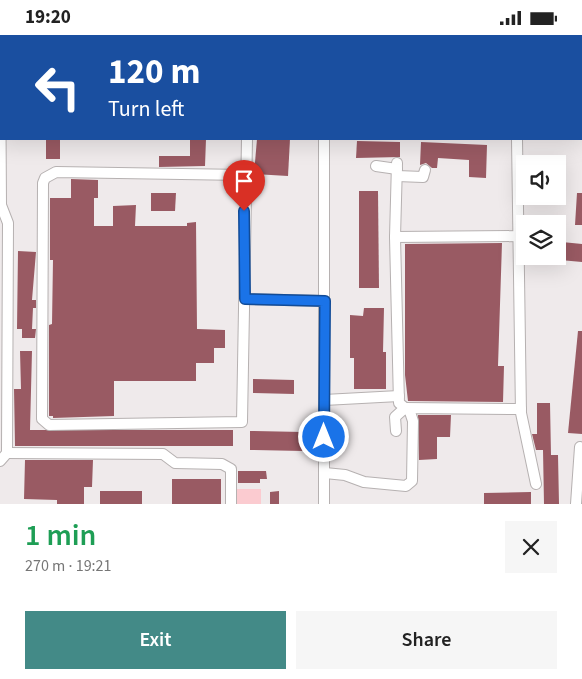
<!DOCTYPE html>
<html lang="en">
<head>
<meta charset="utf-8">
<style>
	:root { --surface:#fff; --page:#f6f6f6; --text:#222; --muted:#767676; --accent:#438a87 }
	body { margin:0; font-family:"Source Sans 3",sans-serif; background:var(--page); color:var(--text); height:100vh; display:flex; flex-direction:column; font-size:19px; white-space:nowrap }
	* { box-sizing:border-box; margin:0 }
	p { font-size:16px; color:var(--muted) }
	.icon { flex:none; width:28px; height:28px; fill:none; stroke:currentColor; stroke-width:2; stroke-linecap:round; stroke-linejoin:round }
	.map { position:relative; height:469px; overflow:hidden }
	.drawer { display:flex; flex-direction:column; background:var(--surface); flex:1 }
	.drawer>* { flex:none }
	.hud { position:absolute; left:0px; top:0px; width:582px; height:105px; box-shadow:0 5px 20px #0002; background:#1a4fa0; color:#fff; overflow:hidden }
	.fabs { position:absolute; left:516px; top:120px; display:grid; gap:10px }
	.fabs a { display:grid; place-items:center; width:50px; height:50px; border-radius:0px; background:var(--surface); box-shadow:0 5px 20px #0002; font-size:25px }
	.pin { position:absolute; display:grid; place-items:center; width:42px; height:42px; color:#fff; margin:-51px -21px; border-radius:50% 50% 50% 0; rotate:-45deg; box-shadow:0 0 5px #0007 }
	.pin .icon { rotate:45deg }
	.me { position:absolute; width:55px; margin:-28px; rotate:0deg; stroke-linejoin:round; filter:drop-shadow(0 0 4px #0008) }
	.turn { display:flex; align-items:center; gap:18px; height:105px; padding:0 25px; font-size:22px }
	.turn .icon { width:65px; height:65px; stroke-width:2.5 }
	.turn b { display:block; font-size:35px; line-height:42px }
	.round { display:grid; place-items:center; flex:none; width:52px; height:52px; border-radius:0px; background:var(--page) }
	.head { display:flex; align-items:center; justify-content:space-between; height:85px; padding:0 25px }
	h1 { font-size:30px; font-weight:600; line-height:38px; color:#1e9e55 }
	.cta { display:flex; gap:10px; margin-top:auto; padding:10px 25px }
	.cta a { flex:1; height:58px; border-radius:0px; background:var(--accent); color:#fff; font-size:20px; font-weight:600; line-height:58px; text-align:center }
	.cta a+a { background:var(--page); color:var(--text) }
	.status { display:flex; justify-content:space-between; align-items:center; height:35px; padding:0 25px; background:var(--surface); direction:ltr }
	.status svg { height:14px; fill:currentColor }
	.map>svg:first-child { display:block }
	.green { fill:#fbcbd0 }
	.building { fill:#995a63 }
	.lines { fill:none; stroke-linecap:round; stroke-linejoin:round }
	.minor-casing { stroke:#b6b1b1; stroke-width:12 }
	.minor { stroke:#fff; stroke-width:10 }
	.route-casing { stroke:#114b97; stroke-width:12 }
	.route { stroke:#1a73e8; stroke-width:9 }
</style>
</head>
<body>
<div class="status"><b>19:20</b><svg viewBox="0 0 49 12"><path d="M0 12V9h3v3zM5 12V6h3v6zM10 12V3h3v9zM15 12V0h3v12zM26 1h20v11H26zM47 4h2v5h-2z"/></svg></div>
<div class="map">
<svg width="582" height="469" viewBox="0 0 582 469">
	<rect width="100%" height="100%" fill="#efeaeb"/>
	<rect class="green" x="236" y="454" width="25" height="15"/>
	<g class="building">
		<rect x="46" y="104" width="14" height="20"/>
		<polygon points="190,104 206,104 205,131 159,132 159,121 190,121"/>
		<polygon points="257,104 290,104 288,141 254,139"/>
		<polygon points="357,106 400,107 400,122 356,123"/>
		<polygon points="421,107 487,110 486,143 469,142 469,125 438,123 437,133 432,133 426,128 420,130"/>
		<polygon points="71,144 98,145 98,163 94,163 94,191 113,191 113,171 136,170 135,191 187,191 187,188 196,187 197,294 225,295 225,313 214,313 214,328 196,328 196,346 114,346 114,381 53,383 53,381 49,381 49,290 52,289 53,225 50,225 50,163 71,163"/>
		<polygon points="359,156 378,156 379,253 359,253"/>
		<polygon points="151,158 176,158 175,176 151,176"/>
		<polygon points="577,158 582,158 582,190 575,190"/>
		<polygon points="562,207 582,209 582,227 560,225"/>
		<polygon points="502,208 498,331 504,331 503,367 408,366 405,340 405,209"/>
		<polygon points="18,216 36,217 32,265 36,265 36,273 33,273 32,294 36,294 35,303 22,303 22,294 17,294"/>
		<polygon points="364,273 384,273 383,317 386,317 386,354 354,354 354,323 350,323 350,280 363,281"/>
		<polygon points="578,296 582,296 582,399 568,398"/>
		<polygon points="20,316 32,316 30,395 233,395 233,411 15,411 14,354 21,354"/>
		<polygon points="253,344 294,345 294,359 253,358"/>
		<polygon points="537,368 550,368 551,420 558,420 559,469 544,469 543,415 536,415 532,399 537,399"/>
		<polygon points="418,380 451,380 450,402 437,402 437,424 419,425"/>
		<polygon points="250,396 303,397 303,416 250,415"/>
		<polygon points="25,425 93,425 92,452 84,452 84,469 57,469 57,465 24,464"/>
		<polygon points="238,436 266,436 267,444 260,444 260,448 238,448"/>
		<rect x="172" y="444" width="49" height="25"/>
		<rect x="100" y="456" width="42" height="13"/>
		<polygon points="279,456 279,469 270,469 270,457"/>
		<polygon points="531,457 531,469 484,469 484,458"/>
	</g>
	<g class="lines">
		<g class="minor-casing">
			<g id="minor">
				<polyline points="323,0 323,1"/>
				<polyline points="533,0 552,1"/>
				<polyline points="260,1 260,0"/>
				<polyline points="450,1 450,0"/>
				<polyline points="581,3 582,3"/>
				<polyline points="0,14 1,170 8,188 7,418 0,426"/>
				<polyline points="581,91 582,92"/>
				<polyline points="517,104 521,378 536,449"/>
				<polyline points="376,131 397,134"/>
				<polyline points="244,140 56,137 45,143 43,148 42,384 49,390 242,387 247,104"/>
				<polyline points="397,141 423,142 425,135"/>
				<polyline points="395,202 525,201"/>
				<polyline points="245,264 325,266"/>
				<polyline points="324,365 399,361"/>
				<polyline points="396,396 395,382 405,373 521,374"/>
				<polyline points="7,418 163,419 175,428 222,429 231,434 231,469"/>
				<polyline points="325,438 345,440 364,447 406,451 412,446 413,386 410,377 399,368 395,202 397,128"/>
				<polyline points="324,469 324,104"/>
				<polyline points="576,469 580,412"/>
			</g>
		</g>
		<use href="#minor" class="minor"/>
	</g>
	<g class="lines">
		<g class="route-casing">
			<polyline id="route" points="244,176 245,264 325,266 324,402"/>
		</g>
		<use href="#route" class="route"/>
	</g>
</svg>
<div class="fabs">
<a><svg class="icon" aria-label="sound" viewBox="0 0 24 24"><path d="M4 9h4l5-4v14l-5-4H4zM17 9q2 3 0 6"/></svg></a>
<a><svg class="icon" aria-label="layers" viewBox="0 0 24 24"><path d="M12 4l9 5-9 5-9-5zM3 14l9 5 9-5"/></svg></a>
</div>
<div class="pin" style="left:244px;top:176px;background:#d93025"><svg class="icon" aria-label="arrive" viewBox="0 0 24 24"><path d="M6 21V4h12l-3 4 3 4H6"/></svg></div>
<svg class="me" style="left:324px;top:402px" viewBox="-20 -20 40 40"><circle r="17" fill="#1a73e8" stroke="#fff" stroke-width="3"/><path d="M0-11L8 9 0 5-8 9z" fill="#fff"/></svg>
<div class="hud">
<div class="turn"><svg class="icon" aria-label="left" viewBox="0 0 24 24"><path d="M17 20v-9H6M10 6l-5 5 5 5"/></svg><div><b>120 m</b>Turn left</div></div>
</div>
</div>
<section class="drawer">
<div class="head"><div><h1>1 min</h1><p>270 m · 19:21</p></div><a class="round"><svg class="icon" aria-label="close" viewBox="0 0 24 24"><path d="M6 6l12 12M18 6L6 18"/></svg></a></div>
<div class="cta"><a>Exit</a><a>Share</a></div>
</section>
</body>
</html>
